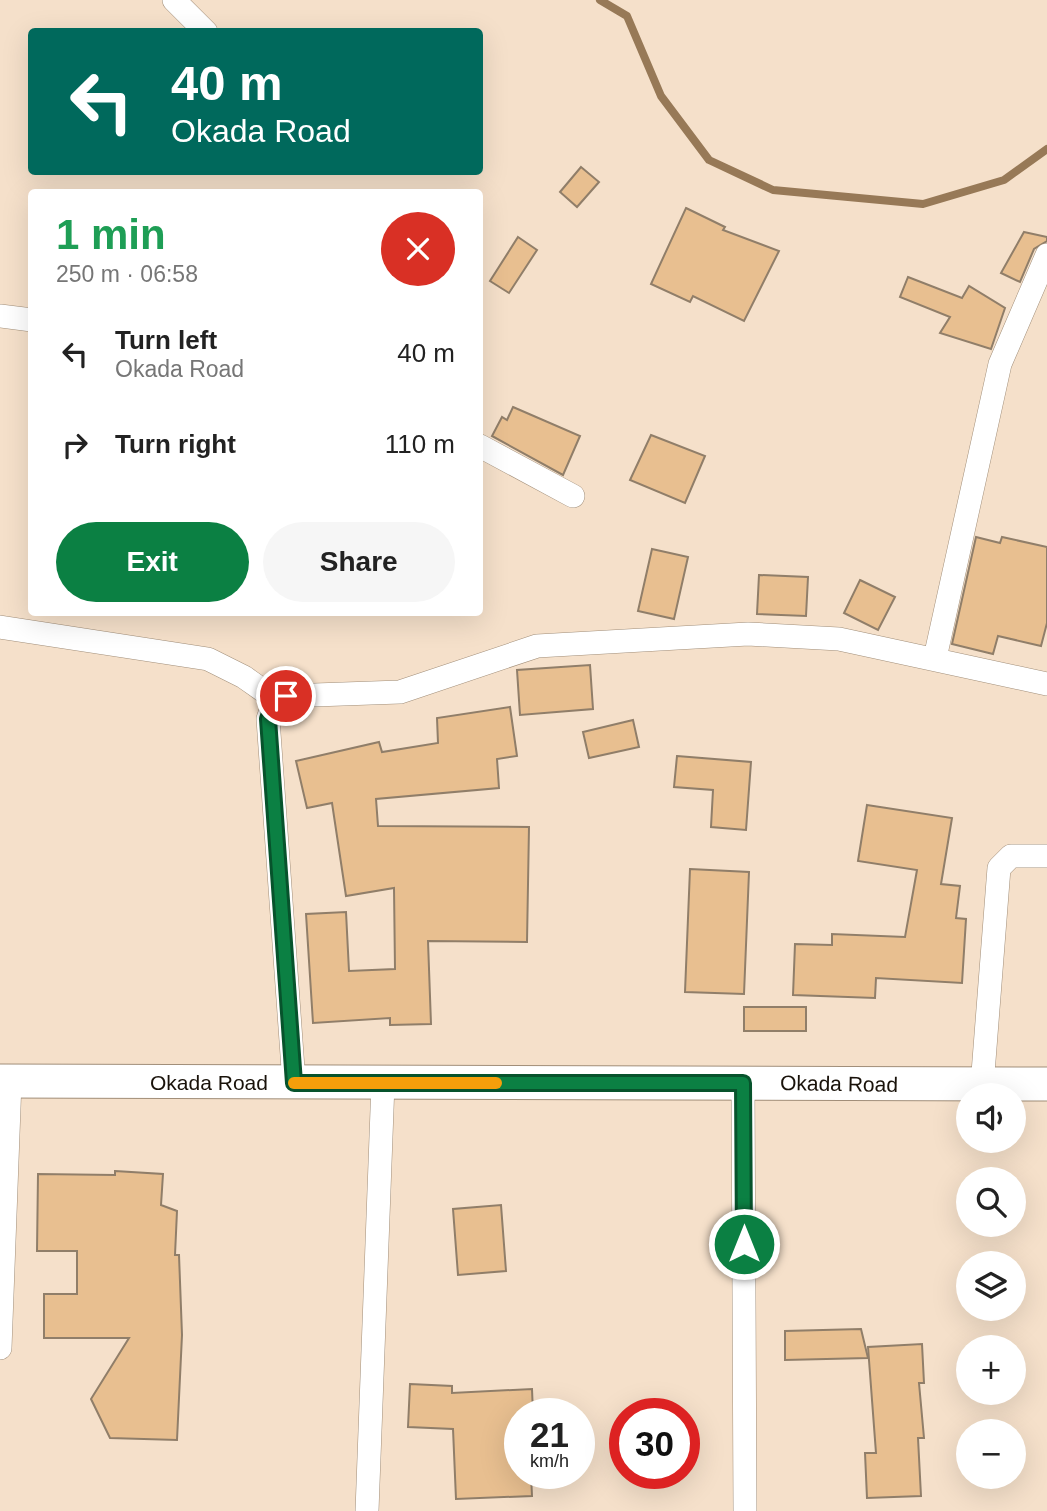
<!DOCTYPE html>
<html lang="en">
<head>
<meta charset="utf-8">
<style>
	:root { --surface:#fff; --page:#f6f6f6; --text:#222; --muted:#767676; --accent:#0b8043 }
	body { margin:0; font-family:Arial,sans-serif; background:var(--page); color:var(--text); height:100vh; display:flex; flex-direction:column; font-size:26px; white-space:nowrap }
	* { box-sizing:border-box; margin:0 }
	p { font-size:23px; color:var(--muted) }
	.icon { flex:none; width:38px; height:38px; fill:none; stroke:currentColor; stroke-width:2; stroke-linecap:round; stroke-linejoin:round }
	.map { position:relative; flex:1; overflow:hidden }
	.side { position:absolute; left:28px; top:189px; width:455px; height:427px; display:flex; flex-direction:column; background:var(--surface); border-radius:7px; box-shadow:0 7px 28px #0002 }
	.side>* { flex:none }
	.hud { position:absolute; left:28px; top:28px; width:455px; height:147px; border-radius:7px; box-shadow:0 7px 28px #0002; background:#00695c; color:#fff; overflow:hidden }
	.buttons { position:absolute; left:956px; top:1083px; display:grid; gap:14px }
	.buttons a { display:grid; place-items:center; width:70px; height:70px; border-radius:50%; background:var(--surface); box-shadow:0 7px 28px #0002; font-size:35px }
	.speed { position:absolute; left:504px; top:1398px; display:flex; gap:14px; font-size:35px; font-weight:700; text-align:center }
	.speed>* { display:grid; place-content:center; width:91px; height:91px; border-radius:50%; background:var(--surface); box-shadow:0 7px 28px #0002; line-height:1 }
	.speed small { font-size:18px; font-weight:400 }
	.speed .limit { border:10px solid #d22; background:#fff; color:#111 }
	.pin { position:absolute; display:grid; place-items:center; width:60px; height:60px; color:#fff; margin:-30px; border:4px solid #fff; border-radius:50%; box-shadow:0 2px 7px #0007 }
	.me { position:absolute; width:77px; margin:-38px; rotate:0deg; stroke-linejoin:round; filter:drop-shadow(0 0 5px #0008) }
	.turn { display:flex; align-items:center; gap:24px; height:147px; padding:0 28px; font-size:32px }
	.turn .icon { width:91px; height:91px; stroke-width:2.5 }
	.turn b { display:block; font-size:49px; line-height:60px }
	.round { display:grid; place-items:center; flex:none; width:74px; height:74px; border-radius:37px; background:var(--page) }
	.overview { display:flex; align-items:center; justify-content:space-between; height:119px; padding:0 28px }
	h1 { font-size:42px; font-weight:700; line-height:52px; color:#1e9e55 }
	.button { display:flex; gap:14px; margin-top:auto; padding:14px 28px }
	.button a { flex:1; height:80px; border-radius:42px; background:var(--accent); color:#fff; font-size:28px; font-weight:700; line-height:80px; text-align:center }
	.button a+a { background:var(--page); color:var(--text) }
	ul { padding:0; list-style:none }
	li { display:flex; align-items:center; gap:21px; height:91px; padding:0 28px }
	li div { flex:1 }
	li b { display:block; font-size:26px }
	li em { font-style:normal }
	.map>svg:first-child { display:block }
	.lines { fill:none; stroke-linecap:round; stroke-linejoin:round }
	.stream { stroke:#977957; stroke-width:8 }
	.building { fill:#e8bf90; stroke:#907e69; stroke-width:2 }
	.street-casing { stroke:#a18e79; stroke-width:24 }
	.secondary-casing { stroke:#a18e79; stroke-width:35 }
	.street { stroke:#fff; stroke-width:23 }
	.secondary { stroke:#fff; stroke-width:33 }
	.route-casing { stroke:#07532c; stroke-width:18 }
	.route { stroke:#0b8043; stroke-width:12 }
	.slow { stroke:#f59e0b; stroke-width:12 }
	.labels { text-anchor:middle; stroke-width:7; stroke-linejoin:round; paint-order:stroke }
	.street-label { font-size:21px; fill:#19120a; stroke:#fff }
</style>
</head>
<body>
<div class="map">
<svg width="1047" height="1511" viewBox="0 0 1047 1511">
	<rect width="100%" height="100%" fill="#f5e0ca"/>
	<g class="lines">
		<polyline class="stream" points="600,0 627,16 661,96 709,160 773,190 923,204 1004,180 1047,149"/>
	</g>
	<g class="building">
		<polygon points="581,167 599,182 577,207 560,192"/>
		<polygon points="686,208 725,227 723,230 779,251 744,321 693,296 690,302 651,284"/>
		<polygon points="1024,232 1047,237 1047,241 1034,249 1020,282 1001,273"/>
		<polygon points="518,237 537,250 509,293 490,281"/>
		<polygon points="908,277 962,298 969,286 1005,308 991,349 940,333 950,317 900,297"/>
		<polygon points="513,407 580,436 563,475 492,436 502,417 507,420"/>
		<polygon points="651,435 705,456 685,503 630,480"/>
		<polygon points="976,537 1000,543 1002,537 1047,547 1047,623 1041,646 998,636 993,654 952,644"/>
		<polygon points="652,549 688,557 674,619 638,611"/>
		<polygon points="759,575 808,577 806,616 757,614"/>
		<polygon points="860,580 895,597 878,630 844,613"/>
		<polygon points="590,665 593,709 520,715 517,670"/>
		<polygon points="510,707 517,756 497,759 499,788 376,799 378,826 529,827 527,942 428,941 431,1024 390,1025 390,1018 313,1023 306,914 346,912 349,971 395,969 394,888 346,896 332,803 307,808 296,761 379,742 382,752 438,743 437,718"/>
		<polygon points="633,720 639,747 589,758 583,732"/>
		<polygon points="677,756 751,762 746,830 711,827 713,790 674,787"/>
		<polygon points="867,805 952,818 941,884 960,886 956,918 966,919 962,983 876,978 875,998 793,995 795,944 832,945 832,934 905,937 917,870 858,861"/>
		<polygon points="690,869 749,872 744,994 685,992"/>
		<rect x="744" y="1007" width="62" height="24"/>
		<polygon points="115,1171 163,1174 161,1205 177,1211 175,1255 179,1255 182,1335 177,1440 110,1438 91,1399 129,1338 44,1338 44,1294 77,1294 77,1251 37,1251 38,1174 115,1175"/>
		<polygon points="501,1205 506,1271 458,1275 453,1209"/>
		<polygon points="861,1329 868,1358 785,1360 785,1331"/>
		<polygon points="922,1344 924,1383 919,1383 924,1438 918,1438 921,1496 867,1498 865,1453 876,1453 868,1347"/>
		<polygon points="410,1384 452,1386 452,1393 532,1389 533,1414 520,1414 520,1474 531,1474 532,1496 456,1499 453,1429 408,1427"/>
	</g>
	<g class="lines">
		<g class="street-casing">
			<g id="street">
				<polyline points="174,0 206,32"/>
				<polyline points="0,316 32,320"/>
				<polyline points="480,446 573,496"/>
				<polyline points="0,627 208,659 244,677 275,699"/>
				<polyline points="935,658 1000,364 1047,255"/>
				<polyline points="294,1083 268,719 275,699 286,696 400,692 537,646 748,634 839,639 1047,684"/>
				<polyline points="743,1083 745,1511"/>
				<polyline points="982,1086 999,868 1011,856 1047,856"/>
				<polyline points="0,1348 10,1081"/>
				<polyline points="367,1511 383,1083"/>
			</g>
		</g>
		<g class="secondary-casing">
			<polyline id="secondary" points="0,1081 1047,1084"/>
		</g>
		<use href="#street" class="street"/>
		<use href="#secondary" class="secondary"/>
	</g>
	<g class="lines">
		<g class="route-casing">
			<polyline id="route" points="286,696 275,699 268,719 294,1083 743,1083 744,1244"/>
		</g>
		<use href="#route" class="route"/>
		<polyline class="slow" points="294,1083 496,1083"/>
	</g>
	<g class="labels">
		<g class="street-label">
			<text x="209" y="1090">Okada Road</text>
			<text transform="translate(839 1084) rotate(1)" y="7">Okada Road</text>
		</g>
	</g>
</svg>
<div class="buttons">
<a><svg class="icon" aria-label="sound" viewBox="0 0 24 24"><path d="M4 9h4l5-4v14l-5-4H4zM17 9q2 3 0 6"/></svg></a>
<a><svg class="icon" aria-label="search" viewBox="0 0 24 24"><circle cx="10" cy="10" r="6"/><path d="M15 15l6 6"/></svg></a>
<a><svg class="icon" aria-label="layers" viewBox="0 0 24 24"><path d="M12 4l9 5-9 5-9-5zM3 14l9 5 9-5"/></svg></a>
<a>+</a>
<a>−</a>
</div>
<div class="speed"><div>21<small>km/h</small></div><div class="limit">30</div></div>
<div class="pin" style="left:286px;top:696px;background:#d93025"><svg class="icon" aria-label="arrive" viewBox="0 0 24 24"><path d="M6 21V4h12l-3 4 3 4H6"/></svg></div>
<svg class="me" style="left:744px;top:1244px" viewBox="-20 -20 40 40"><circle r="17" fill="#0b8043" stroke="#fff" stroke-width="3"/><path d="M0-11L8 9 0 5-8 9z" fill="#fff"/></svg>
<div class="hud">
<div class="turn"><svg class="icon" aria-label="left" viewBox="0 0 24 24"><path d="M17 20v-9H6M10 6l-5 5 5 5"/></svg><div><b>40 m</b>Okada Road</div></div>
</div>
<section class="side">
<div class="overview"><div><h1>1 min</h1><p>250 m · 06:58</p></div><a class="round" style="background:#d93025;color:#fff"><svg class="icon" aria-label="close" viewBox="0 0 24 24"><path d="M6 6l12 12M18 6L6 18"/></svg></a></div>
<ul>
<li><svg class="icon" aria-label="left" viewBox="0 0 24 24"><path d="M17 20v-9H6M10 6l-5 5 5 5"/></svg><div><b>Turn left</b><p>Okada Road</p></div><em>40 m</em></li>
<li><svg class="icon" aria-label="right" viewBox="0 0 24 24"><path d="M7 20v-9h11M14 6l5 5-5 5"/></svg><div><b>Turn right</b></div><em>110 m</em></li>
</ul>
<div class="button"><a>Exit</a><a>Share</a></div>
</section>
</div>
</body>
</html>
